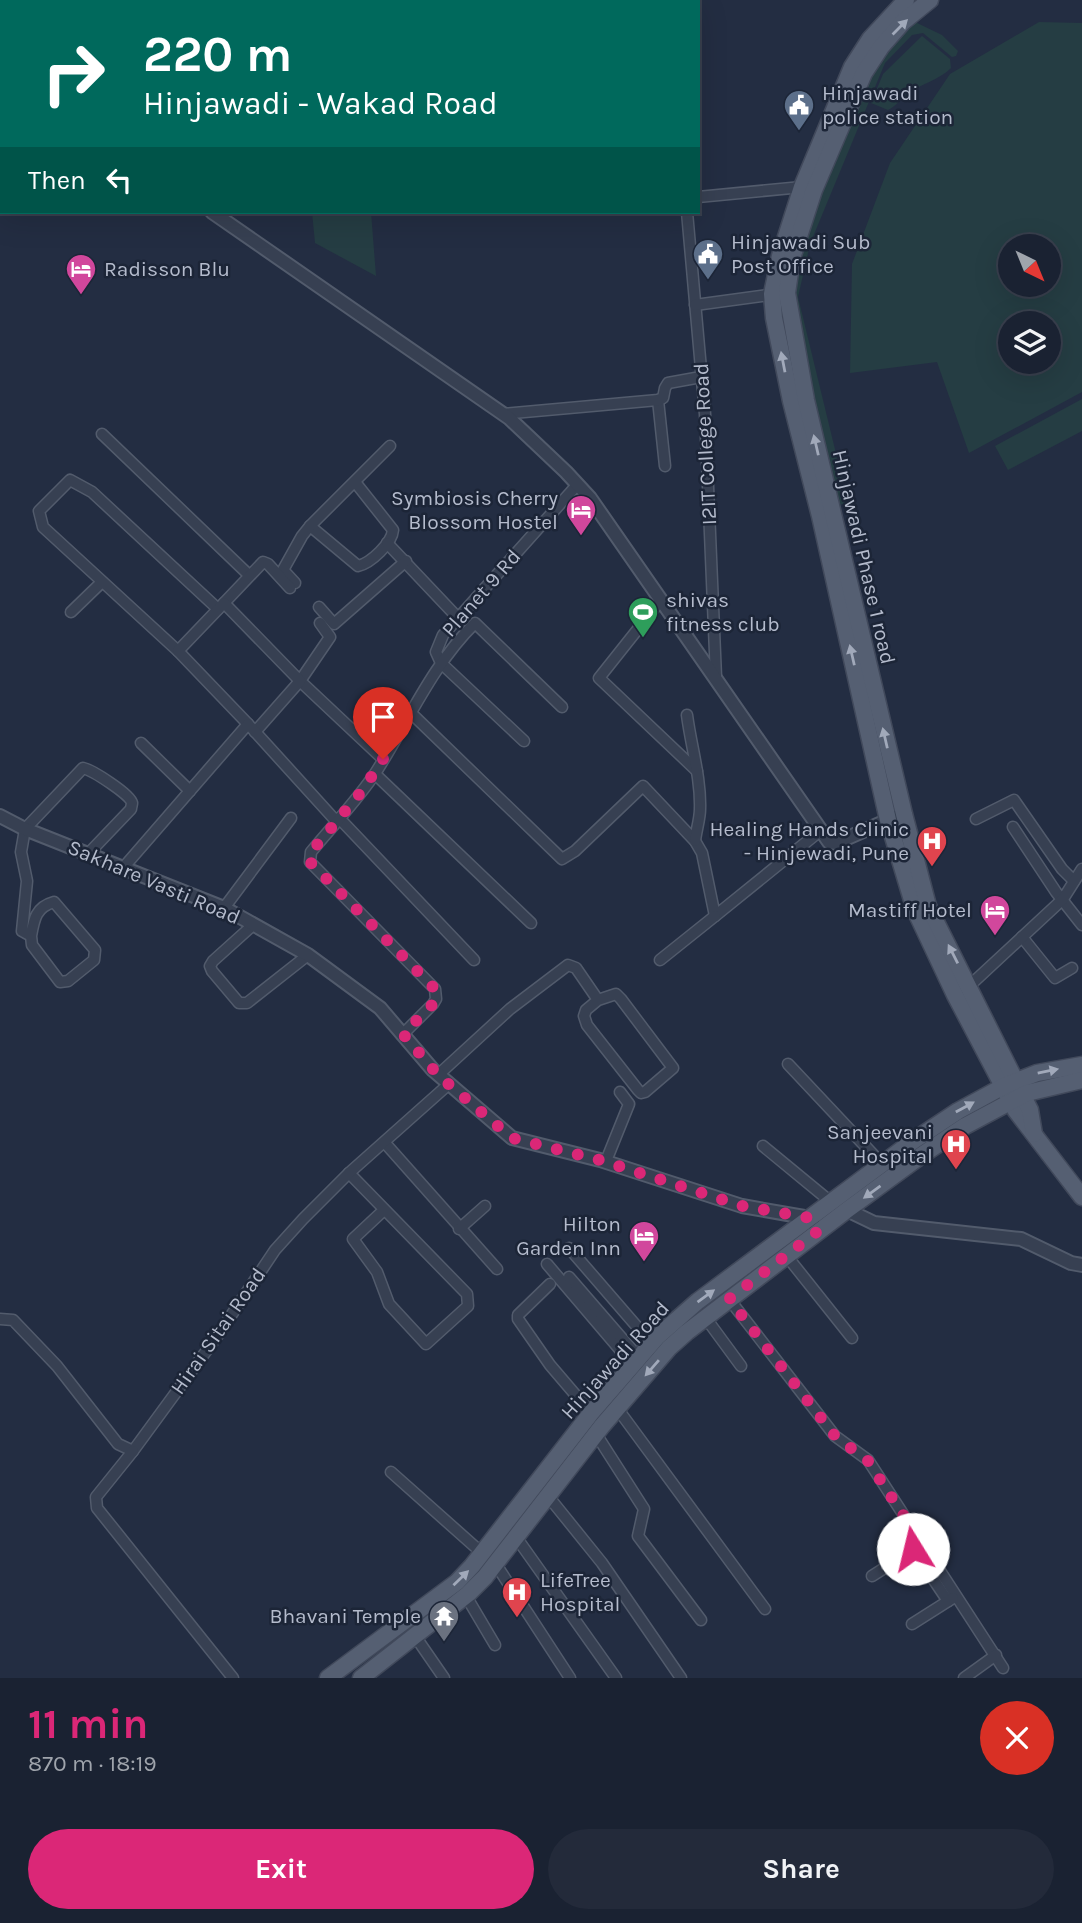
<!DOCTYPE html>
<html lang="en">
<head>
<meta charset="utf-8">
<style>
	:root { --surface:#1a2232; --page:#232a3a; --text:#f1f3f6; --muted:#9fa4ac; --line:#383f4d; --accent:#db2777 }
	body { margin:0; font-family:Karla,sans-serif; background:var(--page); color:var(--text); height:100vh; display:flex; flex-direction:column; font-size:26px; white-space:nowrap }
	* { box-sizing:border-box; margin:0 }
	p { font-size:23px; color:var(--muted) }
	.icon { flex:none; width:38px; height:38px; fill:none; stroke:currentColor; stroke-width:2; stroke-linecap:round; stroke-linejoin:round }
	.map { position:relative; height:1678px; overflow:hidden }
	.sheet { display:flex; flex-direction:column; background:var(--surface); flex:1 }
	.sheet>* { flex:none }
	.guide { position:absolute; left:0px; top:0px; width:700px; height:214px; box-shadow:0 7px 28px #0002,0 0 0 2px var(--line); background:#00695c; color:#fff; overflow:hidden }
	.needle { width:46px; rotate:137deg }
	.fabs { position:absolute; left:998px; top:234px; display:grid; gap:14px }
	.fabs a { display:grid; place-items:center; width:63px; height:63px; border-radius:50%; background:var(--surface); box-shadow:0 7px 28px #0002,0 0 0 2px var(--line); font-size:35px }
	.pin { position:absolute; display:grid; place-items:center; width:60px; height:60px; color:#fff; margin:-72px -30px; border-radius:50% 50% 50% 0; rotate:-45deg; box-shadow:0 0 7px #0007 }
	.pin .icon { rotate:45deg }
	.me { position:absolute; width:77px; margin:-38px; rotate:351deg; stroke-linejoin:round; filter:drop-shadow(0 0 5px #0008) }
	.turn { display:flex; align-items:center; gap:24px; height:147px; padding:0 28px; font-size:32px }
	.turn .icon { width:91px; height:91px; stroke-width:2.5 }
	.turn b { display:block; font-size:49px; line-height:60px }
	.then { display:flex; align-items:center; height:66px; padding:0 28px; background:#0003; gap:14px; font-size:26px }
	.round { display:grid; place-items:center; flex:none; width:74px; height:74px; border-radius:37px; background:var(--page) }
	.overview { display:flex; align-items:center; justify-content:space-between; height:119px; padding:0 28px }
	h1 { font-size:42px; font-weight:700; line-height:52px; color:var(--accent) }
	.cta { display:flex; gap:14px; margin-top:auto; padding:14px 28px }
	.cta a { flex:1; height:80px; border-radius:42px; background:var(--accent); color:#fff; font-size:28px; font-weight:700; line-height:80px; text-align:center }
	.cta a+a { background:var(--page); color:var(--text) }
	.map>svg:first-child { display:block }
	.green { fill:#253d43; fill-rule:evenodd }
	.lines { fill:none; stroke-linecap:round; stroke-linejoin:round }
	.minor-casing { stroke:#525b6c; stroke-width:13 }
	.tertiary-casing { stroke:#525b6c; stroke-width:16 }
	.primary-casing { stroke:#41495b; stroke-width:19 }
	.minor { stroke:#374052; stroke-width:10 }
	.tertiary { stroke:#374052; stroke-width:12 }
	.primary { stroke:#555f72; stroke-width:16 }
	.oneway { fill:#a1a9ba }
	.route { stroke:#db2777; stroke-width:12; stroke-dasharray:0 21.6 }
	.labels { text-anchor:middle; stroke-width:5; stroke-linejoin:round; paint-order:stroke }
	.poi-label { font-size:21px; fill:#b4bbcc; stroke:#1c2537; text-anchor:end }
	.street-label { font-size:21px; fill:#b4bbcc; stroke:#1c2537 }
</style>
</head>
<body>
<div class="map">
<svg width="1082" height="1678" viewBox="0 0 1082 1678">
	<rect width="100%" height="100%" fill="#232d42"/>
	<g class="green">
		<polygon points="913,21 942,35 958,51 956,56 952,57 923,33 912,35 885,63 810,244 798,297 848,503 835,506 791,301 805,234 872,68"/>
		<path d="M1039 22 1082 23V392L969 453 937 362 850 373 852 264 890 163 950 74ZM1010 247H1048V285H1010ZM1010 324H1048V362H1010Z"/>
		<path d="M922 36 950 59 951 68C939 80 920 84 906 95 899 101 896 106 888 110L871 103 883 74Z"/>
		<polygon points="312,212 371,212 376,276 315,243"/>
		<polygon points="1082,399 1082,431 1008,470 995,446"/>
	</g>
	<g class="lines">
		<g class="minor-casing">
			<g id="minor">
				<polyline points="665,0 666,2"/>
				<polyline points="698,197 802,187"/>
				<polyline points="687,212 705,414 716,677"/>
				<polyline points="695,305 776,294"/>
				<polyline points="658,400 665,466"/>
				<polyline points="503,414 658,400 663,398 665,388 668,383 701,377"/>
				<polyline points="102,434 249,575"/>
				<path d="M310 526 358 566C371 563 392 543 393 530L355 482"/>
				<polyline points="387,543 458,618"/>
				<polyline points="295,583 283,570 302,536 310,526 390,446"/>
				<polyline points="661,600 599,678 697,771"/>
				<polyline points="224,603 263,562 268,564 290,588"/>
				<polyline points="319,607 334,624 406,561"/>
				<polyline points="71,612 102,582"/>
				<polyline points="320,623 330,637 300,681 383,759"/>
				<polyline points="178,651 43,527 39,511 70,480 92,492 218,609"/>
				<polyline points="412,714 562,859 575,851 643,786 695,841 702,853 715,916 820,831"/>
				<path d="M687 715C691 746 701 778 700 809 700 819 696 831 695 841"/>
				<polyline points="248,724 178,651 224,603 300,681 255,732"/>
				<polyline points="524,741 441,663 436,652 443,635 577,485"/>
				<polyline points="141,743 190,791"/>
				<polyline points="375,774 531,923"/>
				<polyline points="339,818 474,960"/>
				<polyline points="976,819 1014,800 1062,869 1074,881"/>
				<polyline points="1013,827 1056,892 1082,925"/>
				<polyline points="123,868 248,724 336,821"/>
				<polyline points="224,908 291,818"/>
				<polyline points="253,925 213,961 210,966 212,971 239,1003 247,1003 308,955"/>
				<path d="M31 936C34 919 36 907 54 902L95 950 94 960 68 981 60 982 32 945 31 936 22 931 27 881 21 852 25 829 83 768C92 770 130 794 132 803 132 805 131 807 131 809L88 854"/>
				<polyline points="1022,937 1055,978 1072,968"/>
				<polyline points="660,960 715,916"/>
				<polyline points="966,989 1063,899 1082,869"/>
				<path d="M403 1034 433 1004 436 999 435 989 313 865 310 862 311 852C332 826 357 801 376 772 408 722 432 665 475 623L562 707"/>
				<polyline points="788,1064 882,1164"/>
				<polyline points="438,1075 510,1009 568,965 576,968 598,1000 586,1010 584,1016 587,1025 638,1090 641,1093 645,1092 673,1068 621,999 616,994 598,1000"/>
				<polyline points="385,1143 497,1269"/>
				<polyline points="763,1146 831,1202"/>
				<polyline points="606,1161 629,1104 620,1092"/>
				<polyline points="349,1173 467,1294 468,1306 426,1344 389,1304 377,1272 353,1239 384,1210"/>
				<polyline points="459,1229 485,1206"/>
				<polyline points="569,1248 652,1344"/>
				<polyline points="786,1255 852,1338"/>
				<polyline points="547,1264 633,1365"/>
				<polyline points="569,1277 639,1358"/>
				<polyline points="550,1284 518,1315 518,1319 550,1365 591,1413"/>
				<polyline points="729,1299 835,1436 868,1460 1003,1668"/>
				<polyline points="705,1317 741,1366"/>
				<polyline points="0,1319 13,1320 57,1366 118,1444 133,1451 218,1335 275,1250 303,1219 349,1173 449,1084"/>
				<polyline points="617,1408 765,1609"/>
				<polyline points="596,1434 644,1509 638,1536 701,1620"/>
				<polyline points="133,1451 96,1497 97,1508 233,1678"/>
				<polyline points="391,1472 482,1553"/>
				<polyline points="548,1496 602,1563 681,1678"/>
				<polyline points="516,1537 616,1678"/>
				<polyline points="913,1549 948,1601"/>
				<polyline points="495,1563 570,1678"/>
				<polyline points="872,1576 919,1546"/>
				<polyline points="466,1596 495,1645"/>
				<polyline points="912,1624 953,1598"/>
				<polyline points="415,1636 444,1678"/>
				<polyline points="964,1678 996,1655"/>
			</g>
		</g>
		<g class="tertiary-casing">
			<g id="tertiary">
				<polyline points="0,54 2,56"/>
				<polyline points="212,212 509,418 566,472 590,498 829,842 836,843 895,817"/>
				<polyline points="0,816 25,829 224,908 308,955 380,1008 433,1070 512,1138 600,1160 742,1206 810,1218 818,1231"/>
				<polyline points="847,1210 874,1223 1021,1239 1071,1263 1082,1265"/>
			</g>
		</g>
		<g class="primary-casing">
			<g id="primary">
				<polyline points="906,0 870,39 852,67 802,187 780,256 772,294 774,318 791,401 820,516 888,820 915,910 955,995 1016,1111 1082,1197"/>
				<polyline points="930,0 903,22 881,47 864,73 814,190 792,258 787,293 806,400 904,814 928,906 1030,1110 1034,1134"/>
				<polyline points="328,1678 457,1582 472,1566 591,1413 657,1337 698,1301 913,1141 958,1111 1004,1086 1037,1073 1082,1065"/>
				<polyline points="361,1678 468,1594 485,1577 602,1426 669,1348 687,1332 847,1210 922,1155 965,1126 1027,1093 1082,1080"/>
			</g>
		</g>
		<use href="#minor" class="minor"/>
		<use href="#tertiary" class="tertiary"/>
		<use href="#primary" class="primary"/>
	</g>
	<defs><path id="oneway-solid" d="M-6-.8H1V-3.2L6.5 0L1 3.2V.8H-6Z" transform="scale(1.75)"/></defs>
	<g class="oneway">
		<use href="#oneway-solid" transform="translate(900 27) rotate(-45)"/>
		<use href="#oneway-solid" transform="translate(783 362) rotate(-101)"/>
		<use href="#oneway-solid" transform="translate(816 445) rotate(-103)"/>
		<use href="#oneway-solid" transform="translate(852 655) rotate(-103)"/>
		<use href="#oneway-solid" transform="translate(885 738) rotate(-103)"/>
		<use href="#oneway-solid" transform="translate(953 954) rotate(-117)"/>
		<use href="#oneway-solid" transform="translate(1048 1071) rotate(-11)"/>
		<use href="#oneway-solid" transform="translate(965 1107) rotate(-29)"/>
		<use href="#oneway-solid" transform="translate(872 1192) rotate(144)"/>
		<use href="#oneway-solid" transform="translate(706 1296) rotate(-36)"/>
		<use href="#oneway-solid" transform="translate(652 1368) rotate(131)"/>
		<use href="#oneway-solid" transform="translate(461 1578) rotate(-44)"/>
	</g>
	<g class="lines">
		<polyline class="route" points="383,759 362,791 311,852 310,862 435,989 436,999 433,1004 403,1034 438,1075 512,1138 600,1160 742,1206 810,1218 818,1231 729,1299 835,1436 868,1461 922,1544 913,1549"/>
	</g>
	<defs>
		<g id="civic-pin" transform="scale(1.575)"><path d="M0 17L-7.5 6A9.5 9.5 0 1 1 7.5 6Z" fill="#5c6f8a" stroke="#1c2537"/><path d="M-.6-6.5H3V-4.5H.6V-3L4-1V1h2V6H-6V1h2V-1L-.6-3ZM-1.2 2.5V6h2.4V2.5Z" fill="#fff"/></g>
		<g id="hotel-pin" transform="scale(1.575)"><path d="M0 17L-7.5 6A9.5 9.5 0 1 1 7.5 6Z" fill="#d1479c" stroke="#1c2537"/><path d="M-6-4.5h1.5V1H6V5H4.5V3h-9V5H-6ZM-4 0a1.8 1.8 0 1 1 3.6 0ZM.5 0V-2.5h3Q6-2.5 6 0Z" fill="#fff"/></g>
		<g id="stadium-pin" transform="scale(1.575)"><path d="M0 17L-7.5 6A9.5 9.5 0 1 1 7.5 6Z" fill="#2e9e5b" stroke="#1c2537"/><path d="M0-5a6.5 5 0 1 0 0 10a6.5 5 0 1 0 0-10ZM-3.5-1.8h7v3.6h-7Z" fill="#fff"/></g>
		<g id="hospital-pin" transform="scale(1.575)"><path d="M0 17L-7.5 6A9.5 9.5 0 1 1 7.5 6Z" fill="#e0444e" stroke="#1c2537"/><path d="M-5-5h3v3.5h4V-5h3V5h-3V1.5h-4V5h-3Z" fill="#fff"/></g>
		<g id="temple-pin" transform="scale(1.575)"><path d="M0 17L-7.5 6A9.5 9.5 0 1 1 7.5 6Z" fill="#6b7280" stroke="#1c2537"/><path d="M0-6L5-2H3V0L6.5 2.5H4V6H1.5V3h-3V6H-4V2.5H-6.5L-3 0V-2H-5Z" fill="#fff"/></g>
	</defs>
	<g fill-rule="evenodd">
		<use href="#civic-pin" x="799" y="105"/>
		<use href="#civic-pin" x="708" y="254"/>
		<use href="#hotel-pin" x="81" y="269"/>
		<use href="#hotel-pin" x="581" y="510"/>
		<use href="#stadium-pin" x="643" y="612"/>
		<use href="#hospital-pin" x="932" y="841"/>
		<use href="#hotel-pin" x="995" y="910"/>
		<use href="#hospital-pin" x="956" y="1144"/>
		<use href="#hotel-pin" x="644" y="1236"/>
		<use href="#hospital-pin" x="517" y="1592"/>
		<use href="#temple-pin" x="444" y="1616"/>
	</g>
	<g class="labels">
		<g class="poi-label">
			<text x="822" y="100" text-anchor="start">Hinjawadi<tspan x="822" dy="24">police station</tspan></text>
			<text x="731" y="249" text-anchor="start">Hinjawadi Sub<tspan x="731" dy="24">Post Office</tspan></text>
			<text x="104" y="276" text-anchor="start">Radisson Blu</text>
			<text x="558" y="505">Symbiosis Cherry<tspan x="558" dy="24">Blossom Hostel</tspan></text>
			<text x="666" y="607" text-anchor="start">shivas<tspan x="666" dy="24">fitness club</tspan></text>
			<text x="909" y="836">Healing Hands Clinic<tspan x="909" dy="24">- Hinjewadi, Pune</tspan></text>
			<text x="972" y="917">Mastiff Hotel</text>
			<text x="933" y="1139">Sanjeevani<tspan x="933" dy="24">Hospital</tspan></text>
			<text x="621" y="1231">Hilton<tspan x="621" dy="24">Garden Inn</tspan></text>
			<text x="540" y="1587" text-anchor="start">LifeTree<tspan x="540" dy="24">Hospital</tspan></text>
			<text x="421" y="1623">Bhavani Temple</text>
		</g>
		<g class="street-label">
			<text transform="translate(705 444) rotate(-93)" y="7">I2IT College Road</text>
			<text transform="translate(864 557) rotate(77)" y="7">Hinjawadi Phase 1 road</text>
			<text transform="translate(481 593) rotate(-49)" y="7">Planet 9 Rd</text>
			<text transform="translate(154 882) rotate(23)" y="7">Sakhare Vasti Road</text>
			<text transform="translate(218 1331) rotate(-55)" y="7">Hirai Sitai Road</text>
			<text transform="translate(615 1360) rotate(-48)" y="7">Hinjawadi Road</text>
		</g>
	</g>
</svg>
<div class="fabs">
<a><svg class="needle" viewBox="-14 -14 28 28"><path d="M0-13l5 13h-10z" fill="#e53935"/><path d="M0 13l5-13h-10z" fill="#9fa4ac"/></svg></a>
<a><svg class="icon" aria-label="layers" viewBox="0 0 24 24"><path d="M12 4l9 5-9 5-9-5zM3 14l9 5 9-5"/></svg></a>
</div>
<div class="pin" style="left:383px;top:759px;background:#d93025"><svg class="icon" aria-label="arrive" viewBox="0 0 24 24"><path d="M6 21V4h12l-3 4 3 4H6"/></svg></div>
<svg class="me" style="left:913px;top:1549px" viewBox="-20 -20 40 40"><circle r="19" fill="#fff"/><path d="M0-13L10 11 0 6-10 11z" fill="#db2777"/></svg>
<div class="guide">
<div class="turn"><svg class="icon" aria-label="right" viewBox="0 0 24 24"><path d="M7 20v-9h11M14 6l5 5-5 5"/></svg><div><b>220 m</b>Hinjawadi - Wakad Road</div></div>
<div class="then">Then<svg class="icon" aria-label="left" viewBox="0 0 24 24"><path d="M17 20v-9H6M10 6l-5 5 5 5"/></svg></div>
</div>
</div>
<section class="sheet">
<div class="overview"><div><h1>11 min</h1><p>870 m · 18:19</p></div><a class="round" style="background:#d93025;color:#fff"><svg class="icon" aria-label="close" viewBox="0 0 24 24"><path d="M6 6l12 12M18 6L6 18"/></svg></a></div>
<div class="cta"><a>Exit</a><a>Share</a></div>
</section>
</body>
</html>
